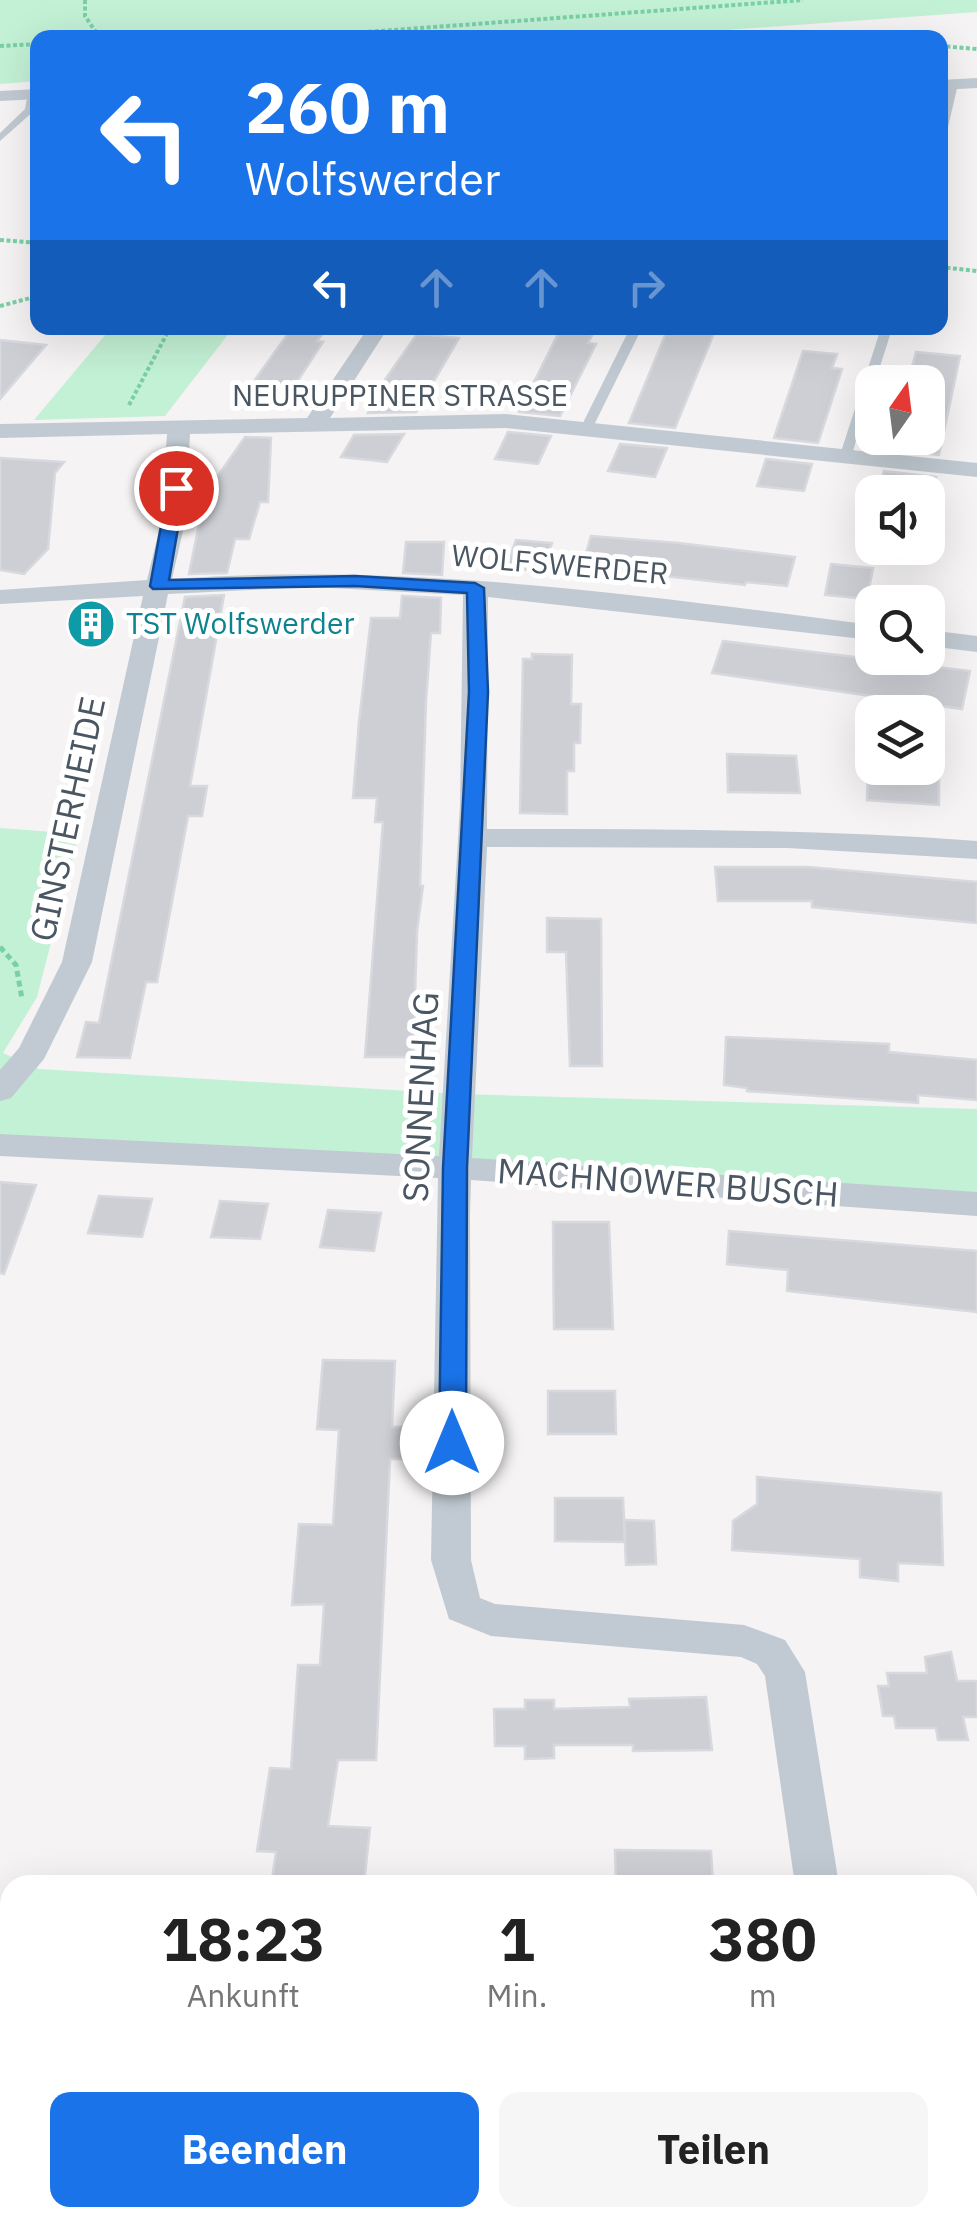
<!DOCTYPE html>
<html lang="de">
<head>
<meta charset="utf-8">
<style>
	:root { --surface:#fff; --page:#f6f6f6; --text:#222; --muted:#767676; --accent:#1a73e8 }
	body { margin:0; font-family:"IBM Plex Sans",sans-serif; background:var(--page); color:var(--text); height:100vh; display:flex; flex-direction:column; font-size:38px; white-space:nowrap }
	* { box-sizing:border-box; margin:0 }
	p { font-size:32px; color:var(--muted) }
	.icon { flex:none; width:55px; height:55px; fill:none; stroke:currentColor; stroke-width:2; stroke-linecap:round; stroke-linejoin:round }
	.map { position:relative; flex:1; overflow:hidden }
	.side { position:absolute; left:0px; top:1875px; width:978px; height:352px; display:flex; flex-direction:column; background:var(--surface); border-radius:30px 30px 0 0; box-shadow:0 10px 40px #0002 }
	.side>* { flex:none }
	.banner { position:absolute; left:30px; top:30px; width:918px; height:305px; border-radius:20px; box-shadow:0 10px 40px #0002; background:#1a73e8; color:#fff; overflow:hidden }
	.needle { width:65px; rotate:14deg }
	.tools { position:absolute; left:855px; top:365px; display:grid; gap:20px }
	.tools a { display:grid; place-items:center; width:90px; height:90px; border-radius:20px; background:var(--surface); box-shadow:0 10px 40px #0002; font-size:50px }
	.pin { position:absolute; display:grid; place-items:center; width:85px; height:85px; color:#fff; margin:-42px; border:5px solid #fff; border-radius:50%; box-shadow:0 2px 10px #0007 }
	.me { position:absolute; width:110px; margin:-55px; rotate:0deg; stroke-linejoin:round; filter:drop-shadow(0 0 8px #0008) }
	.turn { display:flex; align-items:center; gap:35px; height:210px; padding:0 50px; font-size:45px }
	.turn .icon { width:130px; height:130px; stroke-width:2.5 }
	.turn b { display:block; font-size:70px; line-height:85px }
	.lanes { display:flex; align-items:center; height:95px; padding:0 50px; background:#0003; justify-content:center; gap:50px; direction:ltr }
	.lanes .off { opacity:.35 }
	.eta { display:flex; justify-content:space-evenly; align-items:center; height:170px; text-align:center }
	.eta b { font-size:60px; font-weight:800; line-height:70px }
	.button { display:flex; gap:20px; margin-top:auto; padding:20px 50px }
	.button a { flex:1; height:115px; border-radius:20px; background:var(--accent); color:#fff; font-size:40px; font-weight:800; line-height:115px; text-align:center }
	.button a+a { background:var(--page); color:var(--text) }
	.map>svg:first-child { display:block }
	.green { fill:#c3f1d5 }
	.building { fill:#cdcfd5; stroke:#d7d9de; stroke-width:2.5 }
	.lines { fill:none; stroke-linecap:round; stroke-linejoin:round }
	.path-far1 { stroke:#7ad0a6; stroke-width:4; stroke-dasharray:4 2.5; stroke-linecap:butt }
	.path { stroke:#7ad0a6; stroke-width:5; stroke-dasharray:6 4; stroke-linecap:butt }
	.lane { fill:#c1cad2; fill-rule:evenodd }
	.street { fill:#c1cad2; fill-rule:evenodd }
	.route { fill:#1a73e8; stroke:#114b97; stroke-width:2.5 }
	.labels { text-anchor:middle; stroke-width:10; stroke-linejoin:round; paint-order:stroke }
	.far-street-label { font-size:30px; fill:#4a5661; stroke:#fff }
	.far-culture-label { font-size:30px; fill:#0d838f; stroke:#fff; text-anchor:start }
	.street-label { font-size:35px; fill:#4a5661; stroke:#fff }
</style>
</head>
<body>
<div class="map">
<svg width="977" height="2227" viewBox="0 0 977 2227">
	<rect width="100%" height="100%" fill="#f5f3f3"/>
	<g class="green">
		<polygon points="0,0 977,0 977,12 616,38 38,38 37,81 0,84"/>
		<polygon points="111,328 233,328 165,416 34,420"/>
		<polygon points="0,828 79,834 37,997 3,1053 39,1069 460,1094 977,1109 977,1204 0,1145"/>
	</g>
	<g class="building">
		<polygon points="292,328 327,328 317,341 323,342 288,396 247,391"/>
		<polygon points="561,328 596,328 588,343 596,344 560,416 519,412"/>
		<polygon points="668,328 716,328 675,428 629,423"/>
		<polygon points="417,334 459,338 416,412 368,413 387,382 384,381"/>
		<polygon points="0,340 46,345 0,399"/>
		<polygon points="803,351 837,354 832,368 842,369 818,443 774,438"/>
		<polygon points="916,352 960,356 939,455 890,450 893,438 928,438 928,382 908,382"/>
		<polygon points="508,432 551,436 538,464 495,459"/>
		<polygon points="404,434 387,462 341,457 354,435"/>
		<polygon points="245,437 271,438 268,502 260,502 249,539 235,539 227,573 189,574 205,494"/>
		<polygon points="620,444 667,448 655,477 608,471"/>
		<polygon points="0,458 64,462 55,473 48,549 24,574 0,570"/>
		<polygon points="766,459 812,464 804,491 757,486"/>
		<polygon points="884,471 936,477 932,504 928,504 928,492 878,492"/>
		<polygon points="591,536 678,543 795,557 787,586 746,582 745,585 582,567"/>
		<polygon points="516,540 552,543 542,571 506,568"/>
		<polygon points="406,542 444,542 442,575 403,573"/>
		<polygon points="831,564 873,568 867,599 825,595"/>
		<polygon points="224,595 190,786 207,786 202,816 188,816 157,982 146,982 130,1058 77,1057 86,1022 99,1023 185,597"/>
		<polygon points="402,596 441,598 440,633 431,633 426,700 420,886 423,886 417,931 413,1057 365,1057 383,822 375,822 377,798 353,798 359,722 371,618 400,618"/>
		<polygon points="723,641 970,671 962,709 712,673"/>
		<polygon points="532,654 572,655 571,704 581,704 580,743 574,743 574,771 567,771 567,814 520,813 523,659 532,659"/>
		<polygon points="727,754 796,756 800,793 728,792"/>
		<polygon points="868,762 872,762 872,768 939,767 939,805 867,800"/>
		<polygon points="715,867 808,867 977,882 977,923 812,907 812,901 718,901"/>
		<polygon points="547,918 601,919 602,1066 570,1066 566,952 547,952"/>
		<polygon points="726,1037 889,1044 889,1052 977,1060 977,1100 918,1095 918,1103 747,1091 747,1088 724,1085"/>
		<polygon points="0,1182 36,1185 4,1274 0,1273"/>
		<polygon points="99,1196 152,1199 142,1237 88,1233"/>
		<polygon points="220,1201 268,1204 260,1239 211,1237"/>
		<polygon points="328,1210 381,1213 374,1251 320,1247"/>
		<polygon points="553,1222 609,1222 613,1329 554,1329"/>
		<polygon points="729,1231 977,1251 977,1312 787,1291 788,1270 727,1264"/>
		<polygon points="323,1360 395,1361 392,1427 419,1427 418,1459 390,1459 376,1760 338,1760 328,1826 370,1828 364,1884 303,1885 303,1881 272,1880 276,1852 257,1851 270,1768 291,1769 298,1665 320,1665 324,1604 292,1605 299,1524 333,1525 339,1430 317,1429"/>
		<polygon points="548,1391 615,1391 616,1434 548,1434"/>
		<polygon points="757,1477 941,1493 943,1565 898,1563 898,1581 860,1577 860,1559 732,1550 733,1521 757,1504"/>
		<polygon points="555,1498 623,1498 625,1542 555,1541"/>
		<polygon points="624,1520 654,1521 656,1564 626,1565"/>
		<polygon points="951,1652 957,1681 977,1681 977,1717 963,1717 968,1740 938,1740 936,1728 896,1728 894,1716 883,1716 878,1686 889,1686 887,1673 927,1673 925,1657"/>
		<polygon points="706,1697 712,1750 633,1751 633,1745 554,1745 554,1758 525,1759 525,1746 495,1746 494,1709 525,1709 525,1700 554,1700 554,1709 630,1707 629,1699"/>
		<polygon points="615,1850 711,1851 713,1885 616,1885"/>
	</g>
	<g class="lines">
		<g class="path-far1">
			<polyline points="85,0 85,16 100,38"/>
			<polyline points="284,38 803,0"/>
			<polyline points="746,38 761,32 832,38"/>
			<polyline points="0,46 38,44"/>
			<polyline points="940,46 977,49"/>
			<polyline points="0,240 38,243"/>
			<polyline points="940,267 977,271"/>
			<polyline points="0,306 38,296"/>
			<polyline points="129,405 170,328"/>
		</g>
		<polyline class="path" points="0,947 16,965 22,999"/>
		<g class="lane">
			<polygon points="950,82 958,84 945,140 940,143 940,119"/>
			<polygon points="28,92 36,94 35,110 0,141 0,133 25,109"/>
			<polygon points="630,328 642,328 593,427 583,430 581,427"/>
			<polygon points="881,328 892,329 875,382 872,382 852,455 842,458 840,455"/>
		</g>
		<g class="street">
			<polygon points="977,78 977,88 940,90 940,80"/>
			<polygon points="38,89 38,99 0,101 0,91"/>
			<path d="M368 328H388L330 418 506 414 977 463V477L506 428 190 434 185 522 172 579C406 562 640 595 872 625V640L488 597 487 829C651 829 814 829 977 841V859L788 848 487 847 472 1158 977 1192V1216L471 1180 470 1214 471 1560 480 1598 495 1604 744 1625 785 1640 805 1672 839 1885H795L765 1676 757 1664 741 1657 491 1636 449 1619 431 1560 438 1178 0 1156V1134L439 1156 460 805 463 595 312 587 168 594 92 962 44 1059 11 1098 0 1101V1070L19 1048 62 962 143 596 0 604V590L147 580 161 522 167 434 0 438V424L307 418Z"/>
			<polygon points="928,630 977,636 977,652 928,646"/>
			<polygon points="844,2218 892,2218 893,2227 845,2227"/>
		</g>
	</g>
	<polygon class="route" points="176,483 185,488 169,580 355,576 475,583 484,588 488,692 467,1168 466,1443 462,1450 443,1450 439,1443 443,1168 469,692 467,593 355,586 153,589 150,586 168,488"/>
	<defs>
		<g id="building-disc" transform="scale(2.5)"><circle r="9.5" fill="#0f9aa8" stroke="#fff"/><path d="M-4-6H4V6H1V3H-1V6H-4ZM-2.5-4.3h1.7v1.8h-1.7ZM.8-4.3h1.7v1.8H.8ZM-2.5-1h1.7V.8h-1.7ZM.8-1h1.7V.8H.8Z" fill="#fff"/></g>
	</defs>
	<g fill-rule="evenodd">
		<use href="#building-disc" x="91" y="624"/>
	</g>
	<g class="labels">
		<g class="far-street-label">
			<text x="400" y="406">NEURUPPINER STRASSE</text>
			<text transform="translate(560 565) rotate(5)" y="10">WOLFSWERDER</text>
		</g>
		<g class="far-culture-label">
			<text x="126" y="634">TST Wolfswerder</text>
		</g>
		<g class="street-label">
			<text transform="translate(68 819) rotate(-78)" y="12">GINSTERHEIDE</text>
			<text transform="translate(421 1097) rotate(-87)" y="12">SONNENHAG</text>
			<text transform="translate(668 1183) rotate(4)" y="12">MACHNOWER BUSCH</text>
		</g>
	</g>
</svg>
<div class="tools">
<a><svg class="needle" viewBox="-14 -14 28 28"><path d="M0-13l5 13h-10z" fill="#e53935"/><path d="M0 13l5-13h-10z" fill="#767676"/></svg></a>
<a><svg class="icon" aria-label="sound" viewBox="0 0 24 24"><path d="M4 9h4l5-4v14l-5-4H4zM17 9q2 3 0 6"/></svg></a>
<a><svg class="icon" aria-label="search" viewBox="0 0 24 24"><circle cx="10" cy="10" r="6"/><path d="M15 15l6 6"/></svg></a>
<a><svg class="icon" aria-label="layers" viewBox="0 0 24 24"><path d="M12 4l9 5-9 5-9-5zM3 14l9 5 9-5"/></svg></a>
</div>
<div class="pin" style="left:176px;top:488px;background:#d93025"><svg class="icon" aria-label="arrive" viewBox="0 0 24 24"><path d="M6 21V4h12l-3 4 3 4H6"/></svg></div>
<svg class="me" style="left:452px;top:1443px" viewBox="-20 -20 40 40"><circle r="19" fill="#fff"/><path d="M0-13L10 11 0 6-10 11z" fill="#1a73e8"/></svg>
<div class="banner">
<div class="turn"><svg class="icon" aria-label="left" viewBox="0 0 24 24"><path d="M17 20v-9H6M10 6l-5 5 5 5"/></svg><div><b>260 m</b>Wolfswerder</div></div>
<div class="lanes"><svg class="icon" aria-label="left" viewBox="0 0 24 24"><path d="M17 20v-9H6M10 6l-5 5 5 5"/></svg><svg class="icon off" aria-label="ahead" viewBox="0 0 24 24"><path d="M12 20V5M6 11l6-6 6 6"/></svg><svg class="icon off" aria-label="ahead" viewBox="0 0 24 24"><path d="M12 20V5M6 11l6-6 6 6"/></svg><svg class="icon off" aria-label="right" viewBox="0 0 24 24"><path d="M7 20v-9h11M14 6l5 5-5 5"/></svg></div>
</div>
<section class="side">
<div class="eta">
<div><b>18:23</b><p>Ankunft</p></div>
<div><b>1</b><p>Min.</p></div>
<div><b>380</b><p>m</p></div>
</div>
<div class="button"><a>Beenden</a><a>Teilen</a></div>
</section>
</div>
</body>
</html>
